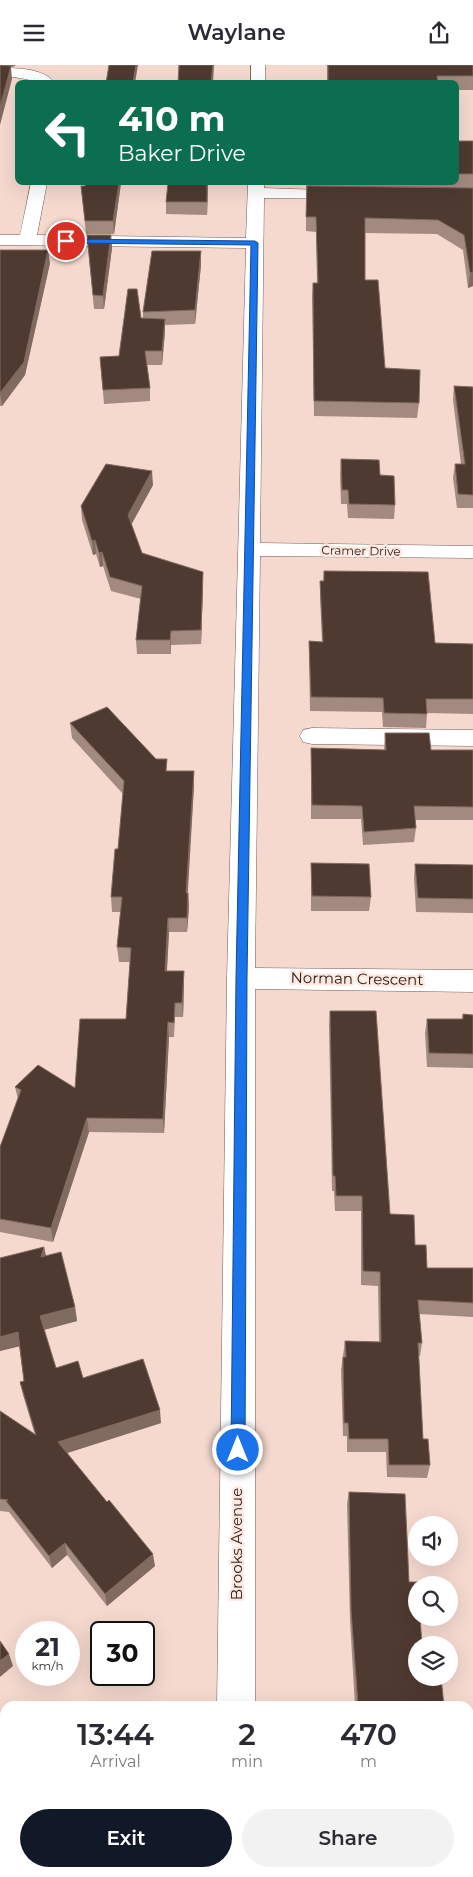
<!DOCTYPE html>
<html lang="en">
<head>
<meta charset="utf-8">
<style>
	:root { --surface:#fff; --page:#f2f2f3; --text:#2b2b33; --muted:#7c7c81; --accent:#111827 }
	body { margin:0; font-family:Montserrat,sans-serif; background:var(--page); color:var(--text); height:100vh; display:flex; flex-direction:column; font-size:19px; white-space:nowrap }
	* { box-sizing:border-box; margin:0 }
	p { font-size:16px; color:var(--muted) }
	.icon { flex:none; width:28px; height:28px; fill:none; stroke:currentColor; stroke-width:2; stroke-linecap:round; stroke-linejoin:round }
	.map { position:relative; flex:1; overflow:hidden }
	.sheet { position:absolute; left:0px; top:1636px; width:474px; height:176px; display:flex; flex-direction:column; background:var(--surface); border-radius:15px 15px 0 0; box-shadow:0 5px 20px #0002 }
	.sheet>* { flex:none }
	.top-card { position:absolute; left:15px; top:15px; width:444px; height:105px; border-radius:8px; box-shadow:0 5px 20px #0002; background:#0b6e4f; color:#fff; overflow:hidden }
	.buttons { position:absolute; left:408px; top:1451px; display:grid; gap:10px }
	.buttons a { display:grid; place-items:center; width:50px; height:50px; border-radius:50%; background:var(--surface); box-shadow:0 5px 20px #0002; font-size:25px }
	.speed { position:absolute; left:15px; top:1556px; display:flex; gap:10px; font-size:25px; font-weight:700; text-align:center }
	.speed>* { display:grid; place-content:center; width:65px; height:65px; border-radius:50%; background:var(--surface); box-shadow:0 5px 20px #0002; line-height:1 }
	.speed small { font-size:12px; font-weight:400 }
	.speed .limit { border:2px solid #111; border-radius:8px; background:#fff; color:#111 }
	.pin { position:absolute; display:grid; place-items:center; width:42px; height:42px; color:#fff; margin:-21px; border:2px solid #fff; border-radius:50%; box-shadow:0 1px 5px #0007 }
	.me { position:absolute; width:55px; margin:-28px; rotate:0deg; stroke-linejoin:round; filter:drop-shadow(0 0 4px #0008) }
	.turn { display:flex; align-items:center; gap:18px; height:105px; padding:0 20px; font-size:22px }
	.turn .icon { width:65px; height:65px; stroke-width:2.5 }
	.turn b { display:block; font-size:35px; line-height:42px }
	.eta { display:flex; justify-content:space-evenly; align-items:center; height:85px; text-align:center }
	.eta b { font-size:30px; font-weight:600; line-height:35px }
	.action { display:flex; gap:10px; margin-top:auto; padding:10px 20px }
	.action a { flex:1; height:58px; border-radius:30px; background:var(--accent); color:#fff; font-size:20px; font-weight:600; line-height:58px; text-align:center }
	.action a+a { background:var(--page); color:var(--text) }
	header { display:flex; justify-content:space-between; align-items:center; height:65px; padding:0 20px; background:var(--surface); font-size:22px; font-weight:600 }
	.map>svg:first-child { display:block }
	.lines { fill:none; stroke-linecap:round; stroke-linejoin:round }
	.minor-casing { stroke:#735b52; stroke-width:1 }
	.minor { fill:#fff; fill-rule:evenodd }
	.wall { fill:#a28a80 }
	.shaded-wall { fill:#816a60 }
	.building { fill:#4f3a31; stroke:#816a60 }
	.route { fill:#1a73e8; stroke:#114b97 }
	.labels { text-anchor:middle; stroke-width:5; stroke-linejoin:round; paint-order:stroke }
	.far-street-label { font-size:12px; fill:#2b211d; stroke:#fee8df }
	.street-label { font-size:15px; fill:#2b211d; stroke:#fee8df }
</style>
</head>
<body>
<header><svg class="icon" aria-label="menu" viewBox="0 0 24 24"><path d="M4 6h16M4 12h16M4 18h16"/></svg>Waylane<svg class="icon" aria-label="share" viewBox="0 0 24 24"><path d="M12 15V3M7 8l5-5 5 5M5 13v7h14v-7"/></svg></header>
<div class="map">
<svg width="473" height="1812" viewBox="0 0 473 1812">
	<rect width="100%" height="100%" fill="#f5d9cf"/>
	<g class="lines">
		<g class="minor-casing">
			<g id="minor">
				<rect x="251" y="0" width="14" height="18"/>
				<path d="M0 3C18 3 43 3 55 18 36 18 19 11 0 11Z"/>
				<polygon points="31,118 47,118 37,170 246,173 248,118 264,118 264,123 350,126 352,129 344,134 264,133 260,478 473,481 473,493 260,491 255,903 473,905 473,927 255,924 255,1641 217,1641 227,913 246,183 0,180 0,170 20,170"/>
				<polygon points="312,663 473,665 473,681 312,679 303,677 300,671 303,665"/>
				<rect x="214" y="1808" width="40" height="4"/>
			</g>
		</g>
		<use href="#minor" class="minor"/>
	</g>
	<g class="wall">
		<polygon points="327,0 473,0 473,25 456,25 456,18 327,18"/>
		<polygon points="456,76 473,76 473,221 468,223 463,185 437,169 365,168 365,215 385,303 419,338 417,353 314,351 312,232 313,218 317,218 316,167 306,166 306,118 456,118"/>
		<polygon points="86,118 121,118 114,169 86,169 81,121 85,121"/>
		<polygon points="208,118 207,150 166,149 166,137"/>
		<polygon points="87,170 111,170 112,183 104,244 94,244"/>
		<polygon points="0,185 50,198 25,310 2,341 0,341"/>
		<polygon points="201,200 195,259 165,260 165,267 162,300 147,300 150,323 150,336 104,339 100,292 119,291 141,253 143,253 143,247"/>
		<polygon points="454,321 473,322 473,443 457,443 453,413 455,399 461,399 453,335"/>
		<polygon points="341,394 380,410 395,440 394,454 348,453 347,439 341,439 340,409"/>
		<polygon points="153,420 131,459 142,488 203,521 201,579 171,580 171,589 137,589 136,575 141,534 111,526 103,501 100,502 96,489 93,490 82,455 81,441"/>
		<polygon points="324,506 435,578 473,579 473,649 427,648 426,663 383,662 382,647 310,646 309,590 309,576 322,577 320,530 320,516 323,516"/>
		<polygon points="70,658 167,706 194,721 187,828 188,828 189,842 187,867 169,867 167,906 184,920 183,952 175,952 174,972 169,972 164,1068 89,1067 53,1177 0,1167 0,1082 18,1034 15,1022 75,1023 126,954 130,897 119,897 117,882 121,847 112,847 111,832 118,784 123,729 72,673"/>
		<polygon points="385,668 431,685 473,685 473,755 415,755 416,763 414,777 363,780 361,754 311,754 311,683 384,685"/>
		<polygon points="311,798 371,832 369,846 311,846"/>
		<polygon points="415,799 473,800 473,848 416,847 414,813"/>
		<polygon points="330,946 390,1149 415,1180 427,1203 473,1203 473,1252 419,1249 422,1278 420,1291 419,1291 423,1374 430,1400 427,1413 387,1412 386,1387 347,1387 347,1371 343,1371 341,1305 345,1276 379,1277 378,1221 361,1220 361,1146 335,1146 334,1126 332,1126 329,961"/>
		<polygon points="463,949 473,950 473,1003 427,1002 425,968 427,954 462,954"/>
		<polygon points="44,1182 46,1191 75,1242 77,1256 44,1265 56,1303 83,1313 161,1358 67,1388 155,1501 107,1541 67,1490 52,1503 9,1447 0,1446 0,1346 35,1370 23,1330 20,1317 24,1316 19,1281 0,1286 0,1193"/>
		<polygon points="349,1427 409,1517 416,1580 444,1641 355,1641 350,1556 347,1439"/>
		<polygon points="0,1685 5,1686 5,1717 0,1717"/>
		<rect x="360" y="1808" width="100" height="4"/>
	</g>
	<g class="shaded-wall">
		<polygon points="0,0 15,0 15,1 11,2 12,14 0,60"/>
		<polygon points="136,0 138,0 135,18 133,18"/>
		<polygon points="213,0 214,0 213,18 211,18"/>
		<polygon points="119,118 121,118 114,169 113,156"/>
		<polygon points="207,118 208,118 207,150"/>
		<polygon points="111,170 112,183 104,244 103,231"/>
		<polygon points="48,185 50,198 25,310 2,341 0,328"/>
		<polygon points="201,186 201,200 195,259 195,245"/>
		<polygon points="473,207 473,221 468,223 470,208"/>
		<polygon points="165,254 165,267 162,300 162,286"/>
		<polygon points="152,406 153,420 129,464 128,450"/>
		<polygon points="95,475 96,489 93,490 92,476"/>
		<polygon points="102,487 103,501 100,502 99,488"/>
		<polygon points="203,507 203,521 201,579 201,565"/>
		<polygon points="171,566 171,589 170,575"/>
		<polygon points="194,706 194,721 187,842 186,828"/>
		<polygon points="188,828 189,842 187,867 187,853"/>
		<polygon points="168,853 169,867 166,920 165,906"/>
		<polygon points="184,906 184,920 183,952 182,938"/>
		<polygon points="168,957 169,972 164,1068 163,1054"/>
		<polygon points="87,1053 89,1067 53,1177 51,1163"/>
		<polygon points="44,1182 47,1196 41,1192"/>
		<polygon points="75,1242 77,1256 43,1265 40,1251"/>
		<polygon points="18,1267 21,1281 0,1286 0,1272"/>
		<polygon points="160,1345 161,1358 61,1390 58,1377"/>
		<polygon points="65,1478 67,1490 52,1503 49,1491"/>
		<polygon points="153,1489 155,1501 107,1541 105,1529"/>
		<polygon points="9,1589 13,1601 0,1612 0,1596"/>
		<polygon points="129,1808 132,1808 131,1812 128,1812"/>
	</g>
	<g class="building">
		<polygon points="0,0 11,1 0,42"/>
		<polygon points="109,0 136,0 133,18 106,18"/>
		<polygon points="179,0 213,0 211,18 178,18"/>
		<polygon points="328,0 473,0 473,11 437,11 438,18 328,18"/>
		<rect x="456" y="76" width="17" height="33"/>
		<polygon points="86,118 119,118 113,156 85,156 81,121 85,121"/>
		<polygon points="168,118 207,118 207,137 166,137"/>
		<polygon points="307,121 473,123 473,207 470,208 464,170 438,155 365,153 365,215 378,215 385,303 420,305 419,338 314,336 313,218 318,218 316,152 306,152"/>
		<polygon points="87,170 111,170 103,231 93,230"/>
		<polygon points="0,185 48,185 24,297 0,328"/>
		<polygon points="152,186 201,186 195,245 143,247"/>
		<polygon points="128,224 137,224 141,253 165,254 162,286 145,286 150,323 103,325 100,292 119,291"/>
		<polygon points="454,321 473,322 473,430 458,429 455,399 465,399"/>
		<polygon points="341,394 379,395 380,410 394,411 395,440 349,439 348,425 342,425"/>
		<polygon points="106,399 152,406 128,450 142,488 203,507 201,565 171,566 170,575 136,575 142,521 110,512 102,487 99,488 95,475 92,476 81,441"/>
		<polygon points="324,506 428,507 435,578 473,579 473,634 426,634 427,649 384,648 383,633 311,632 309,576 323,577 320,516 324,516"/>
		<polygon points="107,642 156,694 167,694 166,706 194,706 186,828 188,828 187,853 168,853 165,906 184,906 182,938 175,938 174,958 168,957 163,1054 87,1053 51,1163 0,1154 0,1082 21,1025 15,1022 38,1000 75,1023 80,954 126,954 131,883 117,882 122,832 111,832 115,784 118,784 124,716 70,658"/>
		<polygon points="385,668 429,668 431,685 473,685 473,742 414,741 416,763 364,767 362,741 312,740 311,683 386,685"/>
		<polygon points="311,798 369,799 371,832 312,831"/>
		<polygon points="415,799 473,800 473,834 418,833"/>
		<polygon points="330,946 376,946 390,1149 414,1150 415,1180 426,1180 427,1203 473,1203 473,1238 418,1235 422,1278 418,1278 423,1374 428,1374 430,1400 389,1400 388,1374 349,1374 348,1358 344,1358 343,1292 346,1292 345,1276 381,1277 380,1207 363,1206 362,1131 336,1131 335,1111 333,1111"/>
		<polygon points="463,949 473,950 473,989 429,988 427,954 463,954"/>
		<polygon points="44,1182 41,1192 61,1187 75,1242 40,1251 56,1303 78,1296 83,1313 143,1294 160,1345 58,1377 107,1437 109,1435 153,1489 105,1529 65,1478 49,1491 6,1436 8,1435 0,1434 0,1346 36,1370 20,1317 24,1316 18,1267 0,1272 0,1193"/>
		<polygon points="349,1427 405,1429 409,1517 418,1517 419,1520 416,1520 416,1552 420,1552 422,1580 416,1580 416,1612 441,1612 444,1641 369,1641 369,1640 358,1640 351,1545"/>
		<polygon points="0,1576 9,1589 0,1596"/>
		<polygon points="0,1685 5,1686 5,1709 0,1709"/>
		<polygon points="52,1808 129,1808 128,1812 51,1812"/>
		<rect x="363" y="1808" width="97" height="4"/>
	</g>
	<polygon class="route" points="63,174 255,176 258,178 247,913 245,1385 243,1390 238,1392 233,1390 231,1385 236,913 251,180 66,178"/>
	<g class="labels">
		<g class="far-street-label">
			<text transform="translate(361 486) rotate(1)" y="4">Cramer Drive</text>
		</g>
		<g class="street-label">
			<text transform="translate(357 914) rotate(1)" y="5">Norman Crescent</text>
			<text transform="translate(237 1479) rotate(-90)" y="5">Brooks Avenue</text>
		</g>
	</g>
</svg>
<div class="buttons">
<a><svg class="icon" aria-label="sound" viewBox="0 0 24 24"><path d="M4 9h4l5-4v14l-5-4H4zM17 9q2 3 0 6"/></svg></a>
<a><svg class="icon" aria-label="search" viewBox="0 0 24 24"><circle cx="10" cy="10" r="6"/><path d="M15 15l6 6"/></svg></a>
<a><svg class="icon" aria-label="layers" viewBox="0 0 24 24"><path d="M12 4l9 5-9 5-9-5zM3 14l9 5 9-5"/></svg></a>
</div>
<div class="speed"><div>21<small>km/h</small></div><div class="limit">30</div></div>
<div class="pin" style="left:66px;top:176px;background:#d93025"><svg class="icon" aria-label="arrive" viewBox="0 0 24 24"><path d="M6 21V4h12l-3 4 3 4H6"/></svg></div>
<svg class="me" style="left:238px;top:1385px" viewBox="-20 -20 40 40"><circle r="17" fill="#1a73e8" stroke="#fff" stroke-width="3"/><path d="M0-11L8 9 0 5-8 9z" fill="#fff"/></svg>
<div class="top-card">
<div class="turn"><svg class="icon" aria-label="left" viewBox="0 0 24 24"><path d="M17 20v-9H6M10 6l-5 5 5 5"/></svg><div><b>410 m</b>Baker Drive</div></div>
</div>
<section class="sheet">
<div class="eta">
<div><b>13:44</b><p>Arrival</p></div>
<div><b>2</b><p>min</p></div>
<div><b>470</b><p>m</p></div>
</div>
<div class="action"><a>Exit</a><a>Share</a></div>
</section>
</div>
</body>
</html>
